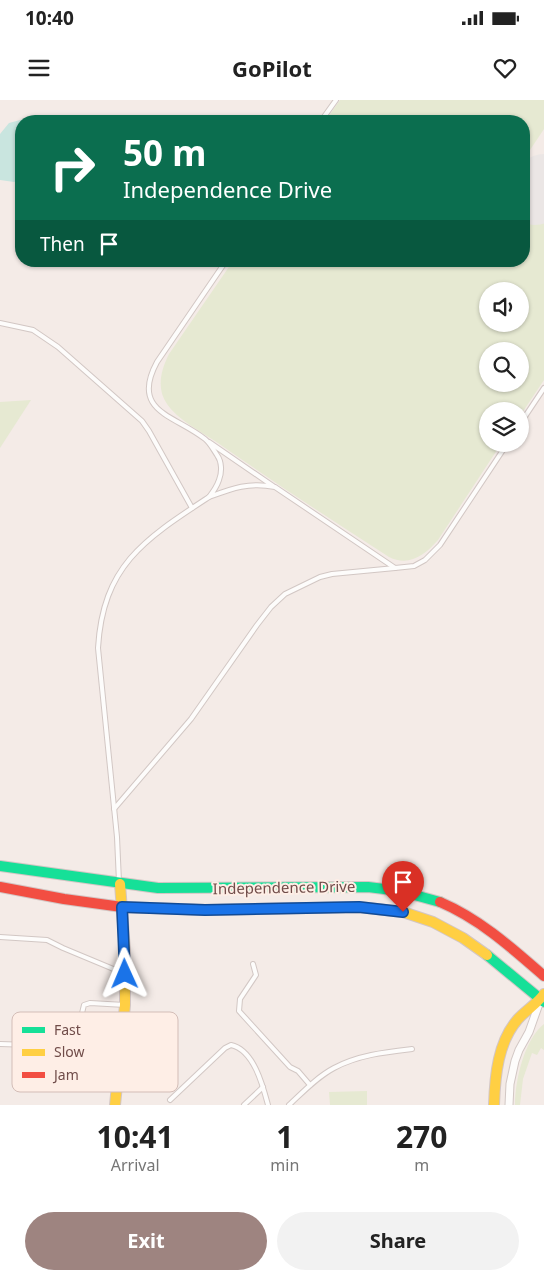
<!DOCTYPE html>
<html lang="en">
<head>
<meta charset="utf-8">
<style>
	:root { --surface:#fff; --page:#f2f2f2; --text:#222; --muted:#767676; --accent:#9e8480 }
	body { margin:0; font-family:"Noto Sans",sans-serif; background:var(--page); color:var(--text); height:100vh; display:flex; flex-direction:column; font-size:19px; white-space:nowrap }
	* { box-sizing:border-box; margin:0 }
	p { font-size:16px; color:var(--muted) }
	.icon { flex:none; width:28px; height:28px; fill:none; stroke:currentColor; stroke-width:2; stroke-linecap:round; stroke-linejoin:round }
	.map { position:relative; height:1005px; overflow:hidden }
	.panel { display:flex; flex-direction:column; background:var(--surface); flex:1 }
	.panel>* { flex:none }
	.top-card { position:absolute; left:15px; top:15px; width:515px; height:152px; border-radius:20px; box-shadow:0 1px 4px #0004; background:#0b6e4f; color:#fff; overflow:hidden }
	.buttons { position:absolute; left:479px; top:182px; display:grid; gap:10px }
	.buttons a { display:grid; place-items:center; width:50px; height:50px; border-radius:50%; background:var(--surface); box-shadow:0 1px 4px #0004; font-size:25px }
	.pin { position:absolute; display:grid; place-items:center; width:42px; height:42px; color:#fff; margin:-51px -21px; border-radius:50% 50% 50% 0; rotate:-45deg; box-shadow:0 0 5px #0007 }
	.pin .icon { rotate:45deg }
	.me { position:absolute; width:55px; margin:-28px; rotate:359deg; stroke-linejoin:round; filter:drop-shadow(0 0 4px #0008) }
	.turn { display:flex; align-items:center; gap:18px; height:105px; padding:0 25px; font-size:22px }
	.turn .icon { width:65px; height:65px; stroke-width:2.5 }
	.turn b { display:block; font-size:35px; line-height:42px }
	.then { display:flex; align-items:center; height:48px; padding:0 25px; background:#0003; gap:10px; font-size:19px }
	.eta { display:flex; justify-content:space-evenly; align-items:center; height:85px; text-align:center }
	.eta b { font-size:30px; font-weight:700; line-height:35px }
	.primary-button { display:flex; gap:10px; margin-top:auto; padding:10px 25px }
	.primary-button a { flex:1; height:58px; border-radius:30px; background:var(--accent); color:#fff; font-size:20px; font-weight:700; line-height:58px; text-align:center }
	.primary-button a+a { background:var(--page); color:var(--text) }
	.status { display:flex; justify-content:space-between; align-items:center; height:35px; padding:0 25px; background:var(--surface); direction:ltr }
	.status svg { height:14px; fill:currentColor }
	header { display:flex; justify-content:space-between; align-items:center; height:65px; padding:0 25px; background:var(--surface); font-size:22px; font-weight:700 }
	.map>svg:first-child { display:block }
	.green { fill:#e6e9d2; fill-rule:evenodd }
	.water { fill:#c9e5df }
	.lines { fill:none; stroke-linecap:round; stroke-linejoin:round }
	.taxiway { stroke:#ebe6e5; stroke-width:24 }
	.runway { stroke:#ebe6e5; stroke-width:58 }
	.lane-casing { stroke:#d2c7c4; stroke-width:6 }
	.street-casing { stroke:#d2c7c4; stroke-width:9 }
	.fast-casing { stroke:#d3c6c4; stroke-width:12 }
	.slow-casing { stroke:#d3c6c4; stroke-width:12 }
	.jam-casing { stroke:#d3c6c4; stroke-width:12 }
	.lane { stroke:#fdfcfb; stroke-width:4 }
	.street { stroke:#fdfcfb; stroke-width:7 }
	.fast { stroke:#16e098; stroke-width:10 }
	.slow { stroke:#ffcf43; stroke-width:10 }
	.jam { stroke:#f24e42; stroke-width:10 }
	.route-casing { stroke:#114b97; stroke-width:12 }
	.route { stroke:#1a73e8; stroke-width:9 }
	.labels { text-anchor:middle; stroke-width:4; stroke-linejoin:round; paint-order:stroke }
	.street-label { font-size:15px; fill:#704c49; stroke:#feeee6 }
	.key { fill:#feeee6; stroke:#d3bdb7; stroke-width:1 }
	.key-label { font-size:14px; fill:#704c49 }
</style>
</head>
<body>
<div class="status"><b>10:40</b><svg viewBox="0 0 49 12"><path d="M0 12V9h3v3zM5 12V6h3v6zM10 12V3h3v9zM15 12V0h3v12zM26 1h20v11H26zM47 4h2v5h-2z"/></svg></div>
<header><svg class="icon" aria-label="menu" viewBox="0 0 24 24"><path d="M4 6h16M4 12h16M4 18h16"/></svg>GoPilot<svg class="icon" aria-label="heart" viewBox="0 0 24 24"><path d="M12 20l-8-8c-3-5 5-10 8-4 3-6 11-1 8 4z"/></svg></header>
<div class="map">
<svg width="544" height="1005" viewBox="0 0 544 1005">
	<rect width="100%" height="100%" fill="#f4ebe7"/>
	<g class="green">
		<polygon points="340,0 544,0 544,29 524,59 524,21 325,21"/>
		<path d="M524 88 544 102V280L520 316V311H488V344H501L438 440C425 455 409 467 389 457 330 419 272 381 215 341 201 332 176 318 167 304 156 288 161 270 169 254L233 161H524ZM488 191H520V224H488ZM520 251V284H488V251Z"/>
		<polygon points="31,300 0,348 0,302"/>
		<path d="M544 924V950L541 948 537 955 532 953 523 979 520 1005H515C515 981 524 940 544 924Z"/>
		<polygon points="367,991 367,1005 330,1005 329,992"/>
	</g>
	<polygon class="water" points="31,17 37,21 21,21 21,79 14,82 0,80 0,34 9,23"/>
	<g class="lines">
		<polyline class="taxiway" points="543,85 544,85"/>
		<polyline class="runway" points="535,96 544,83"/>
		<g class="lane-casing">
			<g id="lane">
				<polyline points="321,21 336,0"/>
				<path d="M226 161 157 262C130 312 175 315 205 339 210 343 213 349 217 355 222 362 222 372 219 380 217 386 213 392 209 397 233 388 249 382 275 387L395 468 414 466 425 460 440 445 507 344"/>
				<polyline points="0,223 33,230 58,247 142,321 149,331 192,408"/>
				<polyline points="520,324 544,288"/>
				<polyline points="209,342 273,386"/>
				<polyline points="114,709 191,619 257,525 271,507 285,494 320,477 332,474 395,468"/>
				<path d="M119 782 117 737 98 548C103 465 145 439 209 397"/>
				<polyline points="0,837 47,840 63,848 123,873"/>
				<polyline points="253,864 256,875 240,899 239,911 290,967 298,971 310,985"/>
				<path d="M120 932 87 928C78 922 82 914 84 905L90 903 125 905"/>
				<polyline points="0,944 31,945 43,942 83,925"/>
				<path d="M170 1000 225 948 231 945C254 950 263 986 268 1005"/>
				<polyline points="244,1005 263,987"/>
				<path d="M289 1005C303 992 317 977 334 968 358 955 386 952 412 949"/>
			</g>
		</g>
		<g class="street-casing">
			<polyline id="street" points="509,1005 510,984 515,961 519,950 529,932 540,901"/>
		</g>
		<g class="fast-casing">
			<g id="fast">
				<polyline points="0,766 158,788 368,787 400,791 440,802"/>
				<polyline points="487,855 544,902"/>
			</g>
		</g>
		<g class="slow-casing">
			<g id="slow">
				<polyline points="207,810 359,807 403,812 433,822 463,838 487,855"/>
				<polyline points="115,1005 125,905 125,850 120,784"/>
				<path d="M494 1005C495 975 498 942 518 919 526 910 537 904 544 894"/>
			</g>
		</g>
		<g class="jam-casing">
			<g id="jam">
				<polyline points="0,787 64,799 122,807 207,810"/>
				<path d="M440 802C480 819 512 848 544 876"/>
			</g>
		</g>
		<use href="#lane" class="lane"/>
		<use href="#street" class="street"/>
		<use href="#fast" class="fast"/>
		<use href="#slow" class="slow"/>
		<use href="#jam" class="jam"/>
	</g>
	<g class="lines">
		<g class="route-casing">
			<polyline id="route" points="125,874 122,807 205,810 359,807 403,812"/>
		</g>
		<use href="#route" class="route"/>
	</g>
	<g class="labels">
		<g class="street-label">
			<text transform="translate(284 788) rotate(-1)" y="5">Independence Drive</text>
		</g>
	</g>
	<rect x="12" y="912" width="166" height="80" rx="8" class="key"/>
	<rect x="22" y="927" width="23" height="6" fill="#16e098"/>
	<rect x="22" y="949" width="23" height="7" fill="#ffcf43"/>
	<rect x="22" y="972" width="23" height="6" fill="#f24e42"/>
	<g class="key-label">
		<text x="54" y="935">Fast</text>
		<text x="54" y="957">Slow</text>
		<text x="54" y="980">Jam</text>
	</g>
</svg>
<div class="buttons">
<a><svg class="icon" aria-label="sound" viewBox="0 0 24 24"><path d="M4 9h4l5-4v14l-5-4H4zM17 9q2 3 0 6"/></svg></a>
<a><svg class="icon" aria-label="search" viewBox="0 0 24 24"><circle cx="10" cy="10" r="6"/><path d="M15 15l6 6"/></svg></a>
<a><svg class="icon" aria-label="layers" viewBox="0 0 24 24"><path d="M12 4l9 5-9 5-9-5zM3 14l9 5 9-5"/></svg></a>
</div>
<div class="pin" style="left:403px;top:812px;background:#d93025"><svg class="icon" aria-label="arrive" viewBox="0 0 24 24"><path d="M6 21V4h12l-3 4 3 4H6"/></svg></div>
<svg class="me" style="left:125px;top:874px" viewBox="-20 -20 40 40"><path d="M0-17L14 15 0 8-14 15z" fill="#1a73e8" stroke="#fff" stroke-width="4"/></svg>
<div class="top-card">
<div class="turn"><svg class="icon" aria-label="right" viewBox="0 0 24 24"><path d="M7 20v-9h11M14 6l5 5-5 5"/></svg><div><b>50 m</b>Independence Drive</div></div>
<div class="then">Then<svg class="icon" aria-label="arrive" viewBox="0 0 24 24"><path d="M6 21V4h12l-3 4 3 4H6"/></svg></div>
</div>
</div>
<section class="panel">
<div class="eta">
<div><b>10:41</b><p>Arrival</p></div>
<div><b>1</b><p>min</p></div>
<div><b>270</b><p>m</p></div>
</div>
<div class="primary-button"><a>Exit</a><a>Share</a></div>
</section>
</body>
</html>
